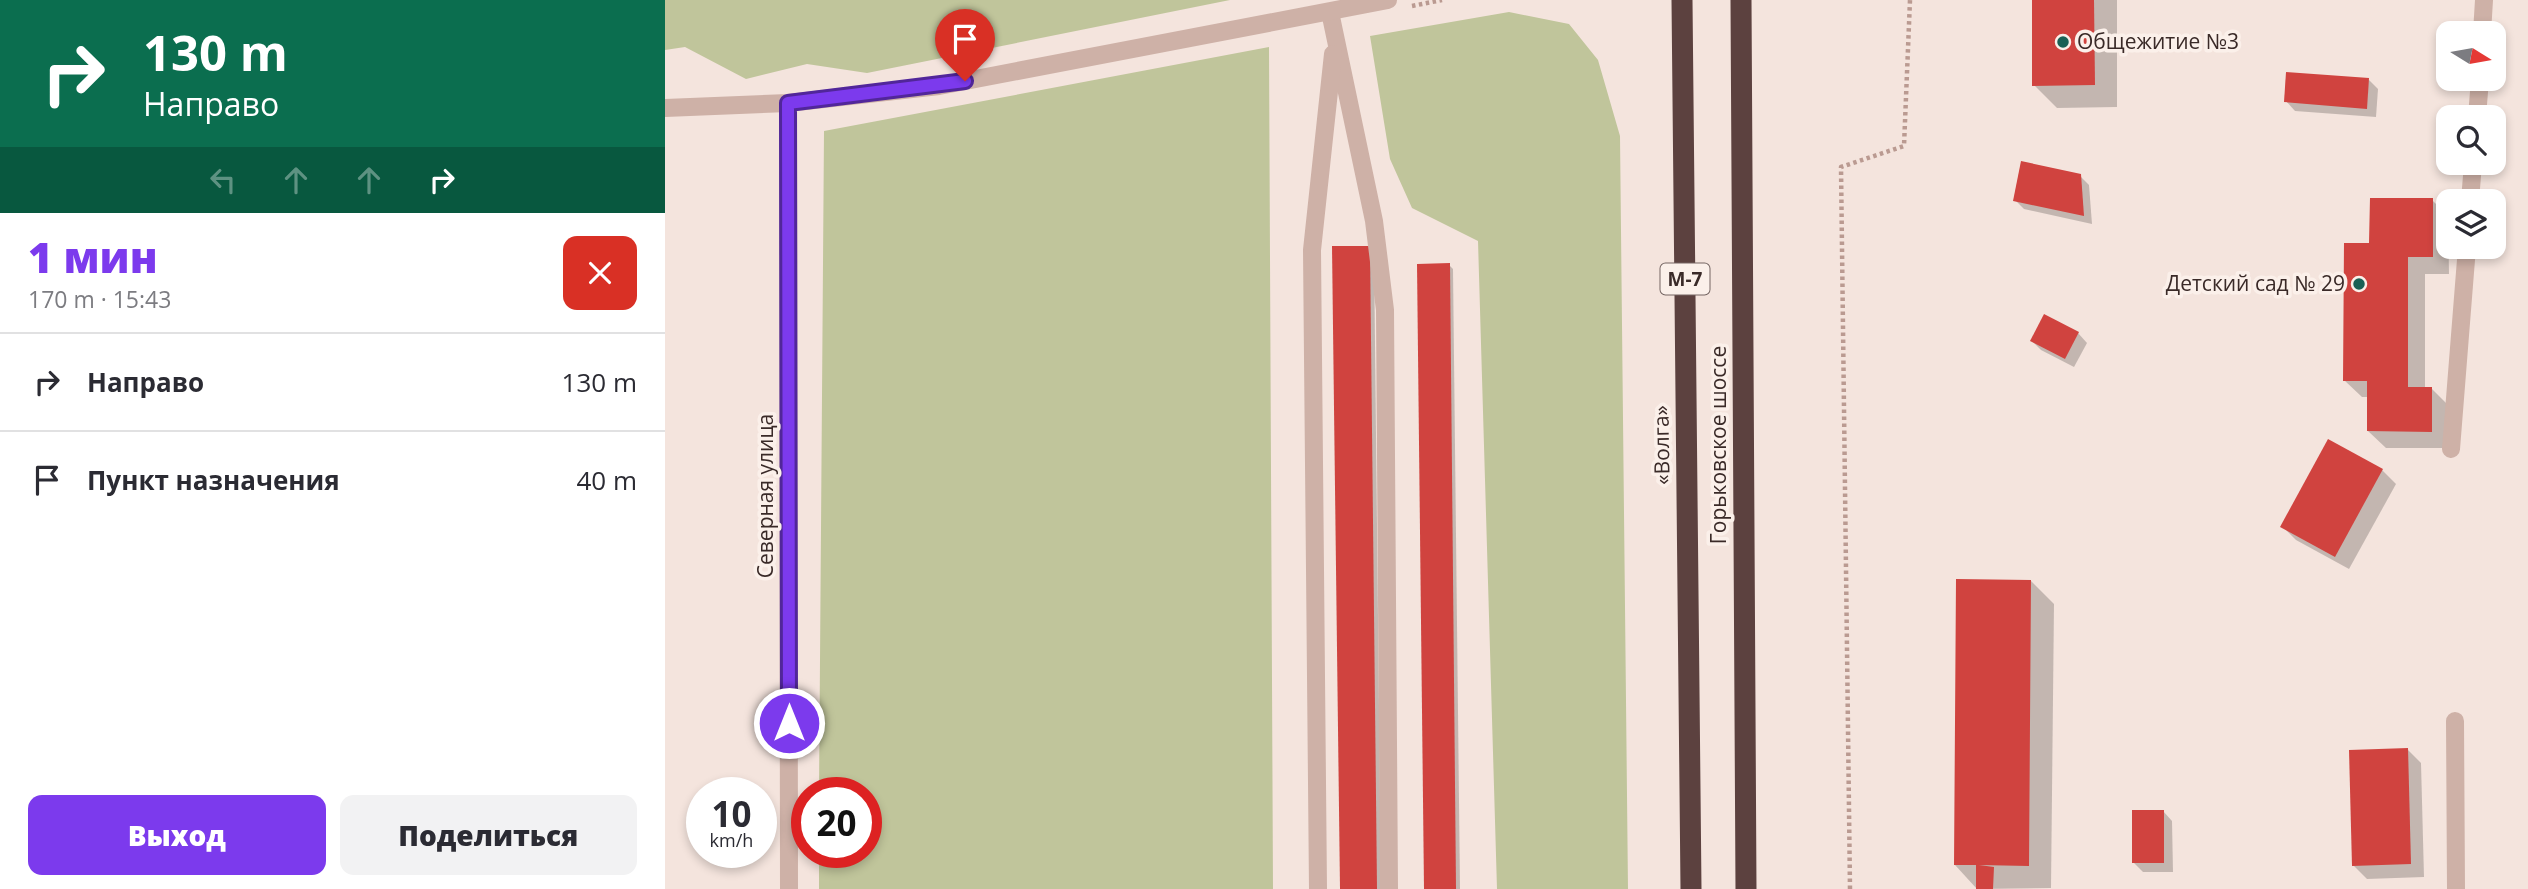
<!DOCTYPE html>
<html lang="ru">
<head>
<meta charset="utf-8">
<style>
	:root { --surface:#fff; --page:#f2f2f3; --text:#2b2b33; --muted:#7c7c81; --line:#e1e1e2; --accent:#7c3aed }
	body { margin:0; font-family:"Open Sans",sans-serif; background:var(--page); color:var(--text); height:100vh; display:flex; flex-direction:column; font-size:26px; white-space:nowrap }
	* { box-sizing:border-box; margin:0 }
	p { font-size:23px; color:var(--muted) }
	.icon { flex:none; width:38px; height:38px; fill:none; stroke:currentColor; stroke-width:2; stroke-linecap:round; stroke-linejoin:round }
	.map { position:relative; flex:1; overflow:hidden }
	.side { display:flex; flex-direction:column; background:var(--surface); width:665px }
	.side>* { flex:none }
	.hud { background:#0b6e4f; color:#fff; overflow:hidden }
	.needle { width:46px; rotate:101deg }
	.buttons { position:absolute; left:1771px; top:21px; display:grid; gap:14px }
	.buttons a { display:grid; place-items:center; width:70px; height:70px; border-radius:14px; background:var(--surface); box-shadow:0 4px 10px #0003; font-size:35px }
	.speed { position:absolute; left:21px; top:777px; display:flex; gap:14px; font-size:35px; font-weight:700; text-align:center }
	.speed>* { display:grid; place-content:center; width:91px; height:91px; border-radius:50%; background:var(--surface); box-shadow:0 4px 10px #0003; line-height:1 }
	.speed small { font-size:18px; font-weight:400 }
	.speed .limit { border:10px solid #d22; background:#fff; color:#111 }
	.pin { position:absolute; display:grid; place-items:center; width:60px; height:60px; color:#fff; margin:-72px -30px; border-radius:50% 50% 50% 0; rotate:-45deg; box-shadow:0 0 7px #0007 }
	.pin .icon { rotate:45deg }
	.me { position:absolute; width:77px; margin:-38px; rotate:0deg; stroke-linejoin:round; filter:drop-shadow(0 0 5px #0008) }
	.turn { display:flex; align-items:center; gap:24px; height:147px; padding:0 28px; font-size:32px }
	.turn .icon { width:91px; height:91px; stroke-width:2.5 }
	.turn b { display:block; font-size:49px; line-height:60px }
	.lanes { display:flex; align-items:center; height:66px; padding:0 28px; background:#0003; justify-content:center; gap:35px; direction:ltr }
	.lanes .off { opacity:.35 }
	.round { display:grid; place-items:center; flex:none; width:74px; height:74px; border-radius:14px; background:var(--page) }
	.overview { display:flex; align-items:center; justify-content:space-between; height:119px; padding:0 28px }
	h1 { font-size:42px; font-weight:800; line-height:52px; color:var(--accent) }
	.primary-button { display:flex; gap:14px; margin-top:auto; padding:14px 28px }
	.primary-button a { flex:1; height:80px; border-radius:14px; background:var(--accent); color:#fff; font-size:28px; font-weight:800; line-height:80px; text-align:center }
	.primary-button a+a { background:var(--page); color:var(--text) }
	ul { padding:0; list-style:none }
	li { display:flex; align-items:center; gap:21px; height:98px; padding:0 28px; border-top:2px solid var(--line) }
	li div { flex:1 }
	li b { display:block; font-size:26px }
	li em { font-style:normal }
	main { display:flex; flex:1; min-height:0 }
	.map>svg:first-child { display:block }
	.green { fill:#c0c59b }
	.shadow { fill:#0003 }
	.building { fill:#d0433f }
	.lines { fill:none; stroke-linecap:round; stroke-linejoin:round }
	.path { stroke:#ba9a91; stroke-width:4.5; stroke-dasharray:3.5 3.5; stroke-linecap:butt }
	.minor { stroke:#ceb1a7; stroke-width:18 }
	.highway { stroke:#5c413f; stroke-width:21 }
	.route-casing { stroke:#51269a; stroke-width:18 }
	.route { stroke:#7c3aed; stroke-width:12 }
	.poi-dot { fill:#1a6055; stroke:#fbf0ea; stroke-width:2.5 }
	.labels { text-anchor:middle; stroke-width:7; stroke-linejoin:round; paint-order:stroke }
	.shield { fill:#fbf0ea; stroke:#746562; stroke-width:2 }
	.shield-label { font-size:19px; font-weight:bold; fill:#3a2a28 }
	.poi-label { font-size:21px; fill:#3a2a28; stroke:#fbf0ea; text-anchor:start }
	.street-label { font-size:21px; fill:#3a2a28; stroke:#fbf0ea }
</style>
</head>
<body>
<main>
<section class="side">
<div class="hud">
<div class="turn"><svg class="icon" aria-label="right" viewBox="0 0 24 24"><path d="M7 20v-9h11M14 6l5 5-5 5"/></svg><div><b>130 m</b>Направо</div></div>
<div class="lanes"><svg class="icon off" aria-label="left" viewBox="0 0 24 24"><path d="M17 20v-9H6M10 6l-5 5 5 5"/></svg><svg class="icon off" aria-label="ahead" viewBox="0 0 24 24"><path d="M12 20V5M6 11l6-6 6 6"/></svg><svg class="icon off" aria-label="ahead" viewBox="0 0 24 24"><path d="M12 20V5M6 11l6-6 6 6"/></svg><svg class="icon" aria-label="right" viewBox="0 0 24 24"><path d="M7 20v-9h11M14 6l5 5-5 5"/></svg></div>
</div>
<div class="overview"><div><h1>1 мин</h1><p>170 m · 15:43</p></div><a class="round" style="background:#d93025;color:#fff"><svg class="icon" aria-label="close" viewBox="0 0 24 24"><path d="M6 6l12 12M18 6L6 18"/></svg></a></div>
<ul>
<li><svg class="icon" aria-label="right" viewBox="0 0 24 24"><path d="M7 20v-9h11M14 6l5 5-5 5"/></svg><div><b>Направо</b></div><em>130 m</em></li>
<li><svg class="icon" aria-label="arrive" viewBox="0 0 24 24"><path d="M6 21V4h12l-3 4 3 4H6"/></svg><div><b>Пункт назначения</b></div><em>40 m</em></li>
</ul>
<div class="primary-button"><a>Выход</a><a>Поделиться</a></div>
</section>
<div class="map">
<svg width="1863" height="889" viewBox="0 0 1863 889">
	<rect width="100%" height="100%" fill="#f4e4dd"/>
	<g class="green">
		<polygon points="0,0 565,0 202,73 142,64 81,79 20,47 0,50"/>
		<polygon points="844,12 904,24 933,60 955,136 963,889 832,889 813,241 747,208 725,159 705,36"/>
		<polygon points="604,47 608,889 154,889 154,852 201,852 201,793 154,793 159,131"/>
	</g>
	<g class="shadow">
		<polygon points="1369,0 1452,0 1452,107 1392,108 1369,85"/>
		<polygon points="1704,80 1713,89 1711,117 1630,111 1621,101"/>
		<polygon points="1415,176 1424,185 1427,224 1359,209 1350,200"/>
		<polygon points="1767,200 1783,216 1784,274 1760,274 1760,388 1766,388 1784,406 1784,448 1721,448 1703,431 1703,397 1697,397 1679,380 1706,244"/>
		<polygon points="669,248 709,252 716,889 677,889"/>
		<polygon points="784,265 788,269 795,889 760,889"/>
		<polygon points="1413,333 1422,343 1409,367 1376,350 1367,341"/>
		<polygon points="1664,442 1717,470 1731,484 1684,569 1631,540 1618,527"/>
		<polygon points="1366,581 1389,604 1386,888 1312,889 1290,865"/>
		<polygon points="1743,750 1756,763 1759,877 1702,879 1688,865"/>
		<polygon points="1498,811 1507,821 1508,872 1478,872 1469,863"/>
	</g>
	<g class="building">
		<polygon points="1367,0 1429,0 1430,85 1367,86"/>
		<polygon points="1621,72 1704,78 1702,109 1619,102"/>
		<polygon points="1356,161 1416,174 1419,216 1348,201"/>
		<polygon points="1705,198 1768,198 1768,257 1743,257 1743,387 1767,387 1767,432 1702,431 1702,381 1678,381 1679,243 1704,243"/>
		<polygon points="667,246 705,246 712,889 675,889"/>
		<polygon points="785,263 791,889 759,889 752,264"/>
		<polygon points="1379,314 1414,332 1400,359 1365,341"/>
		<polygon points="1663,439 1718,469 1670,557 1615,527"/>
		<polygon points="1291,579 1366,580 1364,866 1314,865 1329,867 1328,889 1311,889 1311,865 1289,865"/>
		<polygon points="1743,748 1746,864 1687,866 1684,750"/>
		<rect x="1467" y="810" width="32" height="53"/>
	</g>
	<g class="lines">
		<g class="path">
			<polyline points="747,6 777,0"/>
			<polyline points="1185,889 1176,167 1239,146 1245,0"/>
		</g>
		<g class="minor">
			<polyline points="665,12 709,221 720,310 724,889"/>
			<polyline points="1817,33 1819,0"/>
			<polyline points="123,103 124,889"/>
			<polyline points="0,108 123,103 274,86 723,0"/>
			<polyline points="1812,117 1815,79"/>
			<polyline points="1805,201 1808,163"/>
			<polyline points="1786,449 1802,247"/>
			<polyline points="1790,721 1791,889"/>
			<polyline points="653,889 647,250 668,54"/>
		</g>
		<g class="highway">
			<polyline points="1017,0 1026,889"/>
			<polyline points="1076,0 1081,889"/>
		</g>
	</g>
	<g class="lines">
		<g class="route-casing">
			<polyline id="route" points="124,723 123,103 300,81"/>
		</g>
		<use href="#route" class="route"/>
	</g>
	<g class="poi-dot">
		<circle cx="1398" cy="42" r="7"/>
		<circle cx="1694" cy="284" r="7"/>
	</g>
	<g class="labels">
		<rect class="shield" x="995.5" y="263.5" width="49" height="31" rx="5"/>
		<g class="shield-label">
			<text x="1020" y="286">М-7</text>
		</g>
		<g class="poi-label">
			<text x="1412" y="49">Общежитие №3</text>
			<text x="1680" y="291" text-anchor="end">Детский сад № 29</text>
		</g>
		<g class="street-label">
			<text transform="translate(997 445) rotate(-91)" y="7">«Волга»</text>
			<text transform="translate(1054 445) rotate(-90)" y="7">Горьковское шоссе</text>
			<text transform="translate(101 496) rotate(-90)" y="7">Северная улица</text>
		</g>
	</g>
</svg>
<div class="buttons">
<a><svg class="needle" viewBox="-14 -14 28 28"><path d="M0-13l5 13h-10z" fill="#e53935"/><path d="M0 13l5-13h-10z" fill="#7c7c81"/></svg></a>
<a><svg class="icon" aria-label="search" viewBox="0 0 24 24"><circle cx="10" cy="10" r="6"/><path d="M15 15l6 6"/></svg></a>
<a><svg class="icon" aria-label="layers" viewBox="0 0 24 24"><path d="M12 4l9 5-9 5-9-5zM3 14l9 5 9-5"/></svg></a>
</div>
<div class="speed"><div>10<small>km/h</small></div><div class="limit">20</div></div>
<div class="pin" style="left:300px;top:81px;background:#d93025"><svg class="icon" aria-label="arrive" viewBox="0 0 24 24"><path d="M6 21V4h12l-3 4 3 4H6"/></svg></div>
<svg class="me" style="left:124px;top:723px" viewBox="-20 -20 40 40"><circle r="17" fill="#7c3aed" stroke="#fff" stroke-width="3"/><path d="M0-11L8 9 0 5-8 9z" fill="#fff"/></svg>
</div>
</main>
</body>
</html>
